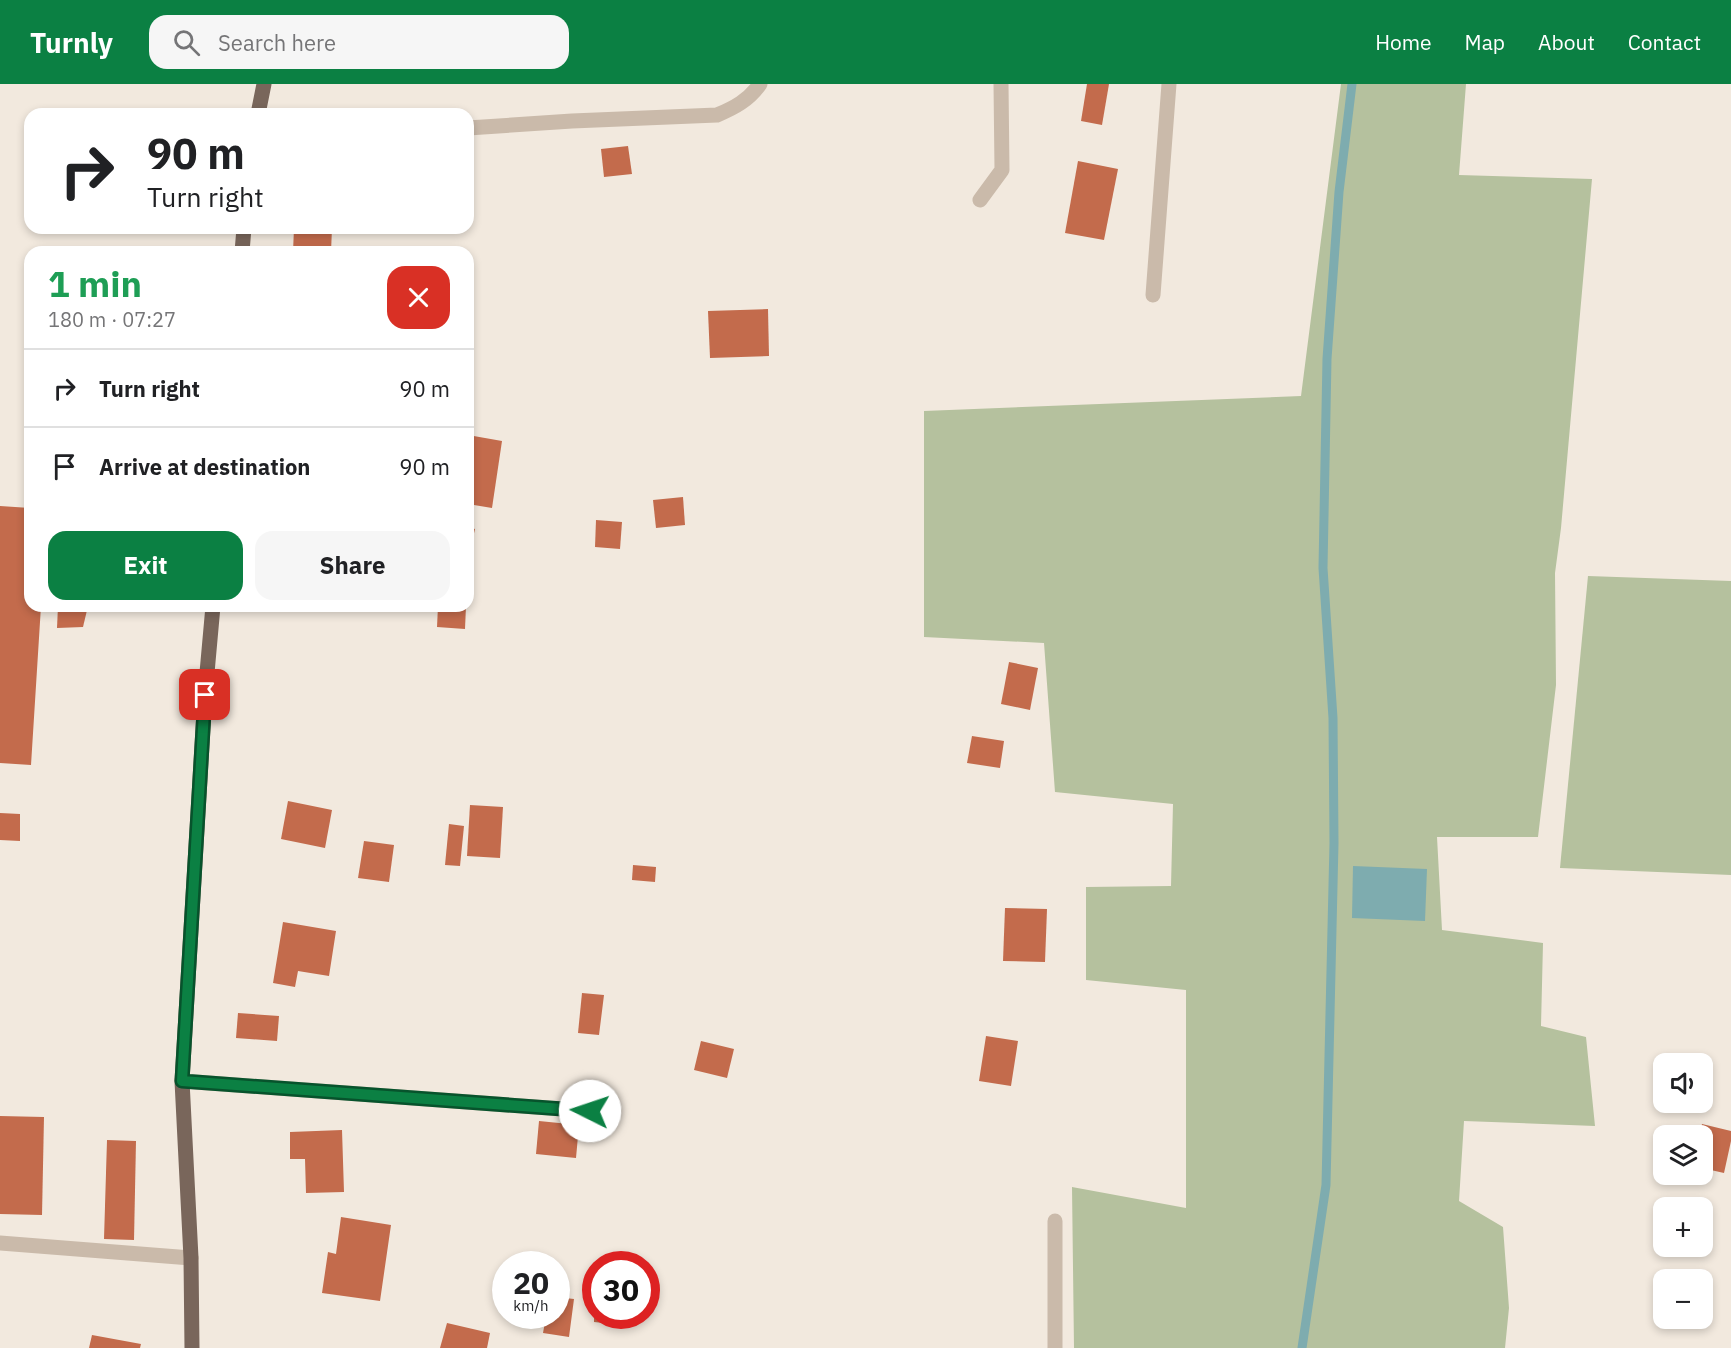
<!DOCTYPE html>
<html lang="en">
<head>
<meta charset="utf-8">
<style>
	:root { --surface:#fff; --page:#f6f6f6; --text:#202124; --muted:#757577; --line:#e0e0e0; --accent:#0b8043 }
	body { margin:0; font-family:"IBM Plex Sans",sans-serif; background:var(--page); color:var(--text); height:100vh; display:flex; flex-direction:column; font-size:22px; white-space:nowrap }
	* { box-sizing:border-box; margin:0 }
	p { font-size:20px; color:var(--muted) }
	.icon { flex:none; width:33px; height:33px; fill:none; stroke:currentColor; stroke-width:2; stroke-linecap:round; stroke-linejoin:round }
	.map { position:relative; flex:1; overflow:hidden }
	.panel { position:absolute; left:24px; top:162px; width:450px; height:366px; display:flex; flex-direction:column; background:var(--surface); border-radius:18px; box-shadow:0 3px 9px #0003 }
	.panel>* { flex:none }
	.banner { position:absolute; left:24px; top:24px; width:450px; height:126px; border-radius:18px; box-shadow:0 3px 9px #0003; background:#fff; color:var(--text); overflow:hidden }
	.controls { position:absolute; left:1653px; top:969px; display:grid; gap:12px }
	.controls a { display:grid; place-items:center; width:60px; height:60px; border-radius:12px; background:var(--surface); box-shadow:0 3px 9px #0003; font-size:30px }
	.speed { position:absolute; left:492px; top:1167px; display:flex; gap:12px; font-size:30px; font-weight:700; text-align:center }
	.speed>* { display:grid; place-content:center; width:78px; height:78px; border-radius:50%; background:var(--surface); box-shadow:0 3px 9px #0003; line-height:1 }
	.speed small { font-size:15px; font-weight:400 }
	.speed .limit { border:9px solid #d22; background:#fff; color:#111 }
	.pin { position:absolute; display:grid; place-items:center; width:51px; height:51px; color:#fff; margin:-26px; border-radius:12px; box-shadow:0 3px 9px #0006 }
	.me { position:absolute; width:66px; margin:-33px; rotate:274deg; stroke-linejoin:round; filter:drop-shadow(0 0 4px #0008) }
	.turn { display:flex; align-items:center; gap:21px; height:126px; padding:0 24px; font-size:27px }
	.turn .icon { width:78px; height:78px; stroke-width:2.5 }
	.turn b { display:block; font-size:42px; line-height:51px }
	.round { display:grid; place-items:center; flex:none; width:63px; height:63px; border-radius:18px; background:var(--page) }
	.summary { display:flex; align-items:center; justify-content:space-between; height:102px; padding:0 24px }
	h1 { font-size:36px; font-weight:700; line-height:45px; color:#1e9e55 }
	.primary-button { display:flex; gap:12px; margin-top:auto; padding:12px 24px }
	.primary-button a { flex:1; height:69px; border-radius:18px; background:var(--accent); color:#fff; font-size:24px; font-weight:700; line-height:69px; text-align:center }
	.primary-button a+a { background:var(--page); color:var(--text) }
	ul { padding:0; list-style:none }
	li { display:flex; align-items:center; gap:18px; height:78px; padding:0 24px; border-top:2px solid var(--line) }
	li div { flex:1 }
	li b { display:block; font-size:22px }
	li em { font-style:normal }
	header { display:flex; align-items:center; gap:36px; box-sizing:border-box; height:84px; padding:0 30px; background:var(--accent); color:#fff }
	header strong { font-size:28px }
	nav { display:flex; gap:33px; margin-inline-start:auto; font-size:21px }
	.search { width:420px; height:54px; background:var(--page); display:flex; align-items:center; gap:15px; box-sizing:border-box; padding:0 21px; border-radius:18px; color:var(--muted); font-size:22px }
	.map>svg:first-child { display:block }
	.green { fill:#b5c19e }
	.water { fill:#7eacaf }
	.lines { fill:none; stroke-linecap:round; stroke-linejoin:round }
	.stream { stroke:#7eacaf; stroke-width:9 }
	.building { fill:#c36b4c }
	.minor { stroke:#cabaaa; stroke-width:15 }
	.major { stroke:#79665b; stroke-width:15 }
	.route-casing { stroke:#07532c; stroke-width:15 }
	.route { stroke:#0b8043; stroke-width:10 }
</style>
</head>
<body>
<header>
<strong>Turnly</strong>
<div class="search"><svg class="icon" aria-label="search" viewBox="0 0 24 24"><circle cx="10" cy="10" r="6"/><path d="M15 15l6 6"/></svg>Search here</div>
<nav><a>Home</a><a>Map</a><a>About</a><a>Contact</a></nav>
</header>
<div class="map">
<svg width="1731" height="1264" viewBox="0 0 1731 1264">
	<rect width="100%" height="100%" fill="#f2e9de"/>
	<g class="green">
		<polygon points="1341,0 1466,0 1459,91 1592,95 1561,444 1555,489 1556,601 1538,753 1437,753 1442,846 1543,859 1541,942 1586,953 1595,1042 1464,1037 1459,1117 1503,1143 1509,1224 1505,1264 1074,1264 1072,1103 1186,1124 1186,906 1086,896 1086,803 1171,802 1173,720 1055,708 1044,559 924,553 924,327 1301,312"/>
		<polygon points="1588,492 1731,497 1731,791 1560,784"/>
	</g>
	<polygon class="water" points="1353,782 1427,785 1425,837 1352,834"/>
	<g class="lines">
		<polyline class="stream" points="1302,1264 1326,1101 1334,759 1333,634 1323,484 1327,275 1339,108 1352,0"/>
	</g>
	<g class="building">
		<polygon points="1087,0 1109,0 1102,41 1081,37"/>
		<polygon points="628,62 632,90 604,93 601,65"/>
		<polygon points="1078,77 1118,85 1104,156 1065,149"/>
		<polygon points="294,144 332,144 331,168 293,168"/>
		<polygon points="768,225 769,272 710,274 708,227"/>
		<polygon points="468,351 502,357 492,424 468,420"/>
		<polygon points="683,413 685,441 656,444 653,416"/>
		<polygon points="0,422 30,424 30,522 41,522 31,681 0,679"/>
		<polygon points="596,436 622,438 620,465 595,463"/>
		<polygon points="468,443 475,445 469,471 468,471"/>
		<polygon points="58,522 88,522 83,543 57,544"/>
		<polygon points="438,522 466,522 465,545 437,543"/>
		<polygon points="1009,578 1038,584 1030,626 1001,620"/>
		<polygon points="972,652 1004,657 1000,684 967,679"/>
		<polygon points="288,717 332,726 325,764 281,755"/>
		<polygon points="470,721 503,723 500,774 467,772"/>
		<polygon points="0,729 20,730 20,757 0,756"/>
		<polygon points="449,740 464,742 460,782 445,781"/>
		<polygon points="364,757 394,761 389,798 358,794"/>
		<polygon points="633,781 656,783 655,798 632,796"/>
		<polygon points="1005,824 1047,825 1045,878 1003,877"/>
		<polygon points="283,838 336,847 329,892 298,887 295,903 273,899"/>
		<polygon points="582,909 604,911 599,951 578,949"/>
		<polygon points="238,929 279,932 277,957 236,954"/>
		<polygon points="986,952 1018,957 1011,1002 979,997"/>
		<polygon points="701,957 734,965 727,994 694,986"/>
		<polygon points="0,1032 44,1033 42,1131 0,1130"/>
		<polygon points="539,1037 579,1041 576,1074 536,1070"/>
		<polygon points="1702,1040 1731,1047 1731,1057 1724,1089 1702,1084 1702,1052 1699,1052"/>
		<polygon points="342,1046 344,1108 306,1109 305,1075 290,1075 290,1048"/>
		<polygon points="107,1056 136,1057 134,1156 104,1155"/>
		<polygon points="341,1133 391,1141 380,1217 322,1209 328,1168 336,1170"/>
		<polygon points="556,1213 574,1215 569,1253 543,1249 546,1232 556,1232"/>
		<polygon points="594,1232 624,1232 623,1241 594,1238"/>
		<polygon points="447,1239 490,1249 487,1264 440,1264"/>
		<polygon points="92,1251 141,1260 140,1264 89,1264"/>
	</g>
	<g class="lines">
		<g class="minor">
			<path d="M468 44 572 37 717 31C734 24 749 16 760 0"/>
			<polyline points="980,116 1002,86 1001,0"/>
			<polyline points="1153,211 1169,0"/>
			<polyline points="182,997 590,1027"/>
			<polyline points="0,1159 191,1174"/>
			<polyline points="1055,1264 1055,1137"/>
		</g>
		<g class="major">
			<polyline points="258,30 264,0"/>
			<polyline points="242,168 244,144"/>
			<polyline points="192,1264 191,1174 182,997 205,611 213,522"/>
		</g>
	</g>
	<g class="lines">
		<g class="route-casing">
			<polyline id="route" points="205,611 182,997 590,1027"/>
		</g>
		<use href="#route" class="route"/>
	</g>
</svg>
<div class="controls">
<a><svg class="icon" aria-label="sound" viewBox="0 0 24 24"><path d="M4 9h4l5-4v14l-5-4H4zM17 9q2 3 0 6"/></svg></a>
<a><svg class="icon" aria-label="layers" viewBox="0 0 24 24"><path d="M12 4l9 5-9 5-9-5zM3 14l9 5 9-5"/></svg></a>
<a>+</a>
<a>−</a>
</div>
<div class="speed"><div>20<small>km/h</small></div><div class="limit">30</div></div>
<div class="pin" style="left:205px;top:611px;background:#d93025"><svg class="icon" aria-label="arrive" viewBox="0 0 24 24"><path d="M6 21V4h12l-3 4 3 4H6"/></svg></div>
<svg class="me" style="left:590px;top:1027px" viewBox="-20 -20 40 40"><circle r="19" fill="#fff"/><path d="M0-13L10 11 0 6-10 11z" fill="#0b8043"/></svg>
<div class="banner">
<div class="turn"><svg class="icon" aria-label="right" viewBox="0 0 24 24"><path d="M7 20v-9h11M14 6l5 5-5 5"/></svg><div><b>90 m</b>Turn right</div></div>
</div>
<section class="panel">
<div class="summary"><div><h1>1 min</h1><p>180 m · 07:27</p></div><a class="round" style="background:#d93025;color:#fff"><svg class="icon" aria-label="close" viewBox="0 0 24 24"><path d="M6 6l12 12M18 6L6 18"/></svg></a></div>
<ul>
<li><svg class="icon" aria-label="right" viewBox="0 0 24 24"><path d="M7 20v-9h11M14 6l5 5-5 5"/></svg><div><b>Turn right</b></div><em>90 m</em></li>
<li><svg class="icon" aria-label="arrive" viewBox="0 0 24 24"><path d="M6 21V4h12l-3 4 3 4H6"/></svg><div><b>Arrive at destination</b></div><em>90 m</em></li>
</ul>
<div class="primary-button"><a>Exit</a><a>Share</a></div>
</section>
</div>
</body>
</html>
